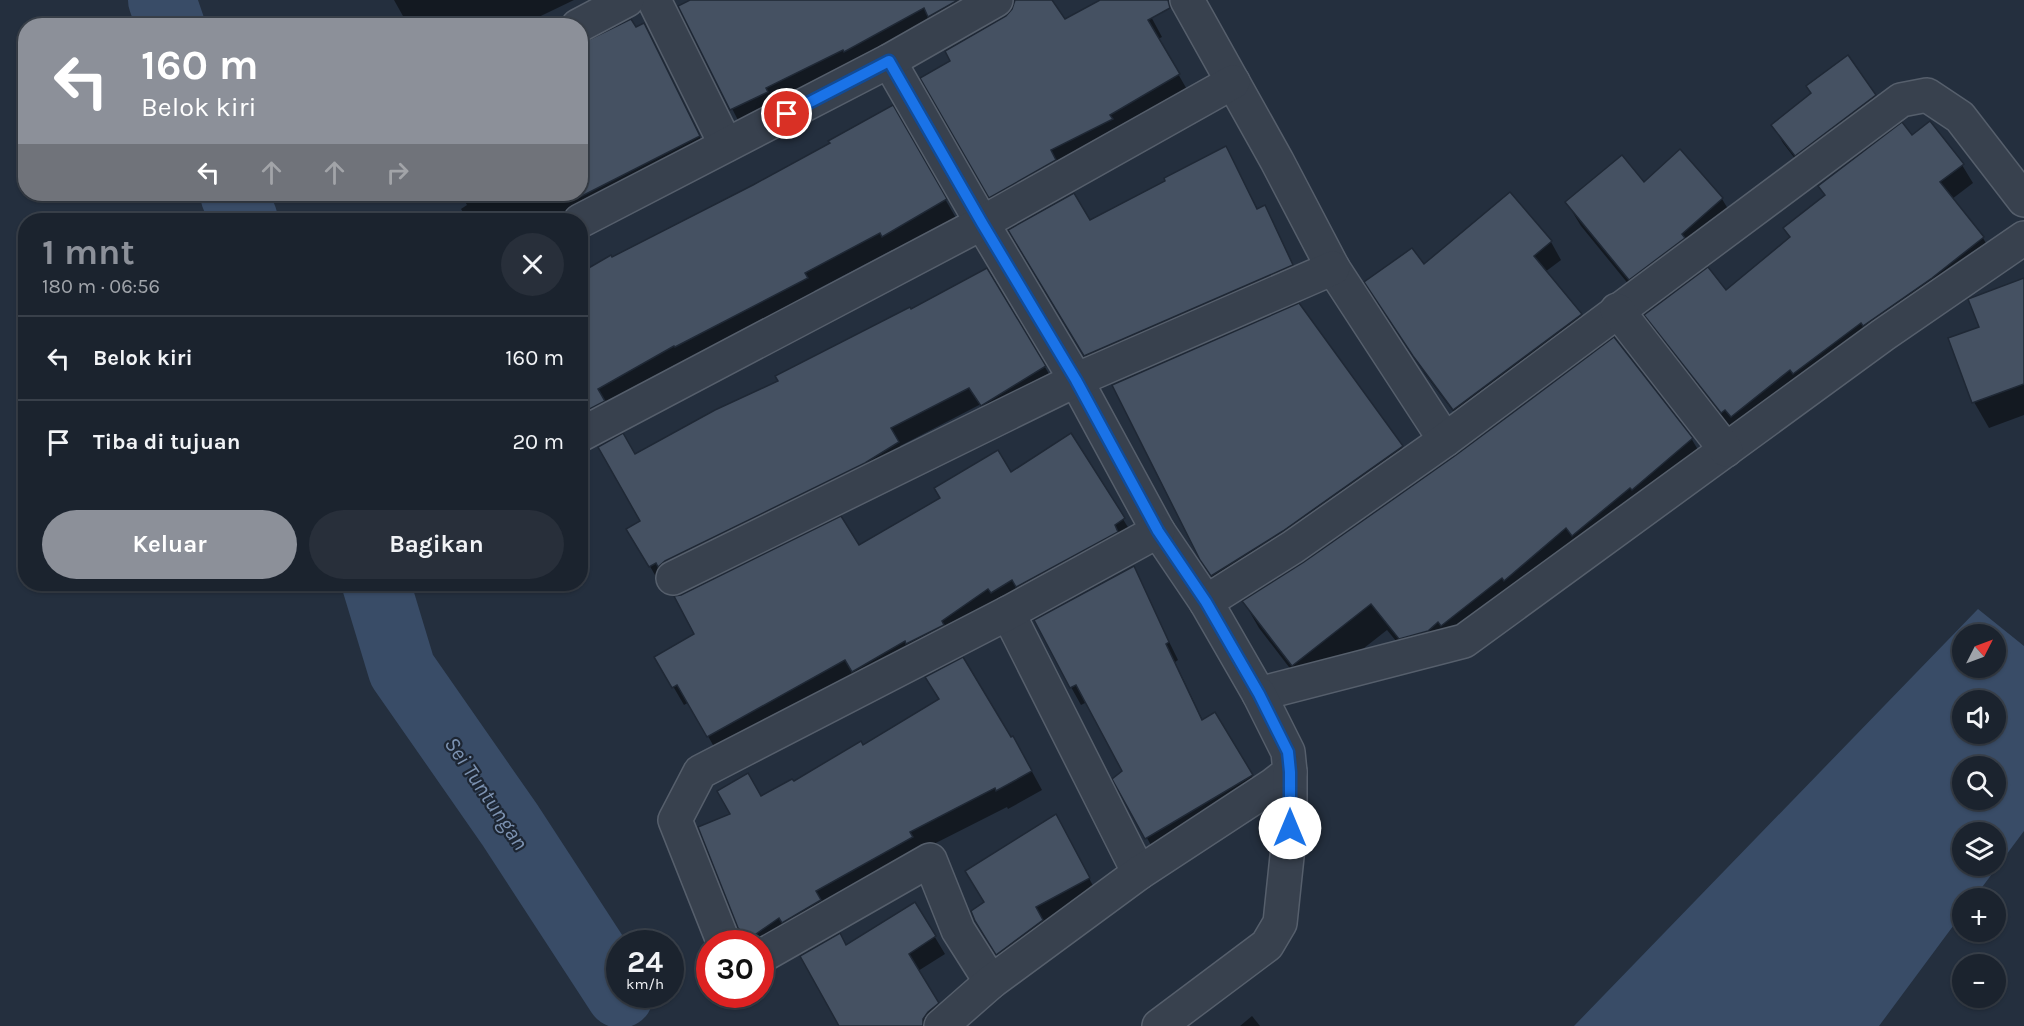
<!DOCTYPE html>
<html lang="id">
<head>
<meta charset="utf-8">
<style>
	:root { --surface:#1b232e; --page:#282f3a; --text:#f1f3f6; --muted:#a0a4aa; --line:#39404a; --accent:#8c9099 }
	body { margin:0; font-family:Karla,sans-serif; background:var(--page); color:var(--text); height:100vh; display:flex; flex-direction:column; font-size:22px; white-space:nowrap }
	* { box-sizing:border-box; margin:0 }
	p { font-size:20px; color:var(--muted) }
	.icon { flex:none; width:33px; height:33px; fill:none; stroke:currentColor; stroke-width:2; stroke-linecap:round; stroke-linejoin:round }
	.map { position:relative; flex:1; overflow:hidden }
	.sheet { position:absolute; left:18px; top:213px; width:570px; height:378px; display:flex; flex-direction:column; background:var(--surface); border-radius:24px; box-shadow:0 2px 4px #0004,0 0 0 2px var(--line) }
	.sheet>* { flex:none }
	.top-card { position:absolute; left:18px; top:18px; width:570px; height:183px; border-radius:24px; box-shadow:0 2px 4px #0004,0 0 0 2px var(--line); background:#8c9099; color:#fff; overflow:hidden }
	.needle { width:39px; rotate:48deg }
	.fabs { position:absolute; left:1952px; top:624px; display:grid; gap:12px }
	.fabs a { display:grid; place-items:center; width:54px; height:54px; border-radius:50%; background:var(--surface); box-shadow:0 2px 4px #0004,0 0 0 2px var(--line); font-size:30px }
	.speed { position:absolute; left:606px; top:930px; display:flex; gap:12px; font-size:30px; font-weight:700; text-align:center }
	.speed>* { display:grid; place-content:center; width:78px; height:78px; border-radius:50%; background:var(--surface); box-shadow:0 2px 4px #0004,0 0 0 2px var(--line); line-height:1 }
	.speed small { font-size:15px; font-weight:400 }
	.speed .limit { border:9px solid #d22; background:#fff; color:#111 }
	.pin { position:absolute; display:grid; place-items:center; width:51px; height:51px; color:#fff; margin:-26px; border:3px solid #fff; border-radius:50%; box-shadow:0 2px 6px #0007 }
	.me { position:absolute; width:66px; margin:-33px; rotate:0deg; stroke-linejoin:round; filter:drop-shadow(0 0 4px #0008) }
	.turn { display:flex; align-items:center; gap:21px; height:126px; padding:0 24px; font-size:27px }
	.turn .icon { width:78px; height:78px; stroke-width:2.5 }
	.turn b { display:block; font-size:42px; line-height:51px }
	.lanes { display:flex; align-items:center; height:57px; padding:0 24px; background:#0003; justify-content:center; gap:30px; direction:ltr }
	.lanes .off { opacity:.35 }
	.round { display:grid; place-items:center; flex:none; width:63px; height:63px; border-radius:32px; background:var(--page) }
	.overview { display:flex; align-items:center; justify-content:space-between; height:102px; padding:0 24px }
	h1 { font-size:36px; font-weight:700; line-height:45px; color:var(--accent) }
	.cta { display:flex; gap:12px; margin-top:auto; padding:12px 24px }
	.cta a { flex:1; height:69px; border-radius:36px; background:var(--accent); color:#fff; font-size:24px; font-weight:700; line-height:69px; text-align:center }
	.cta a+a { background:var(--page); color:var(--text) }
	ul { padding:0; list-style:none }
	li { display:flex; align-items:center; gap:18px; height:84px; padding:0 24px; border-top:2px solid var(--line) }
	li div { flex:1 }
	li b { display:block; font-size:22px }
	li em { font-style:normal }
	.map>svg:first-child { display:block }
	.water { fill:#394c67; fill-rule:evenodd }
	.shadow { fill:#0007 }
	.lines { fill:none; stroke-linecap:round; stroke-linejoin:round }
	.river { stroke:#394c67; stroke-width:68 }
	.building { fill:#455162; stroke:#1f2835; stroke-width:1.5 }
	.street-casing { stroke:#565f6c; stroke-width:36 }
	.street { stroke:#38414e; stroke-width:33 }
	.route-casing { stroke:#114b97; stroke-width:15 }
	.route { stroke:#1a73e8; stroke-width:10 }
	.labels { text-anchor:middle; stroke-width:4.5; stroke-linejoin:round; paint-order:stroke }
	.water-label { font-size:22px; font-style:italic; fill:#7c92b1; stroke:#1d2633 }
</style>
</head>
<body>
<div class="map">
<svg width="2024" height="1026" viewBox="0 0 2024 1026">
	<rect width="100%" height="100%" fill="#242f3e"/>
	<path class="water" d="M1978 609 2024 646V831L1974 898H1962V914L1879 1026H1574ZM1995 634V668H1962V634ZM1995 700V734H1962V700ZM1995 766V800H1962V766ZM1962 832H1995V866H1962Z"/>
	<g class="shadow">
		<polygon points="394,0 574,0 520,26 414,26 412,22 408,25"/>
		<polygon points="693,0 1007,0 742,128 680,7"/>
		<polygon points="1009,0 1051,0 1064,21 1104,0 1142,0 1162,37 1158,39 1189,93 1001,216 922,79 952,62 1006,18 1013,11 1016,2"/>
		<polygon points="644,25 709,155 579,220 468,220 461,209 467,205 461,194 580,194 621,36"/>
		<polygon points="1848,57 1885,114 1806,173 1783,143 1773,125 1813,94"/>
		<polygon points="892,107 956,218 894,254 892,250 814,291 817,297 580,418 580,274 832,144"/>
		<polygon points="1912,137 1962,165 1973,183 1952,199 1983,238 1993,256 1732,430 1657,333 1646,315 1726,292 1791,239 1785,229 1826,196 1820,186"/>
		<polygon points="1680,152 1722,199 1736,222 1643,302 1581,226 1567,203 1644,184"/>
		<polygon points="1235,166 1258,210 1264,207 1274,225 1302,283 1095,373 1010,230 1089,222"/>
		<polygon points="1551,242 1561,260 1545,272 1581,315 1591,333 1465,427 1425,374 1377,300"/>
		<polygon points="987,270 1055,384 992,423 981,404 900,446 908,460 660,584 629,529 642,521 635,456 780,382"/>
		<polygon points="2024,281 2024,415 1989,428 1974,402 1981,328"/>
		<polygon points="1299,305 1402,447 1415,470 1215,583 1202,559"/>
		<polygon points="1071,435 1134,537 718,754 689,702 684,705 656,657 859,547 1010,474"/>
		<polygon points="1691,438 1707,465 1415,664 1387,630 1308,692 1259,628 1244,602"/>
		<polygon points="1133,568 1178,660 1175,662 1203,721 1215,714 1262,793 1157,856 1147,838 1123,772 1087,702 1081,705 1071,687"/>
		<polygon points="1010,739 1024,757 1042,790 1008,809 1007,807 920,851 760,944 749,944 740,928 732,814 863,747"/>
		<polygon points="1068,838 1101,901 1010,976 990,944 986,903"/>
		<polygon points="915,904 945,954 918,971 947,1021 943,1026 841,1026 846,947"/>
		<polygon points="1252,1016 1260,1026 1240,1026"/>
	</g>
	<g class="lines">
		<g class="river">
			<polyline points="162,0 171,26"/>
			<polyline points="234,194 244,220"/>
			<polyline points="376,584 402,670 510,825 620,994"/>
		</g>
	</g>
	<g class="building">
		<polygon points="690,0 958,0 928,17 924,8 844,52 843,50 766,88 768,92 730,110 678,6"/>
		<polygon points="1015,0 1052,0 1065,19 1100,0 1168,0 1170,8 1148,20 1180,74 1110,115 1113,119 1051,150 1056,160 989,198 920,78 950,61 945,51 1006,16 1012,9"/>
		<polygon points="631,19 636,27 644,23 700,136 580,197 580,44"/>
		<polygon points="1848,55 1876,95 1795,156 1771,125 1811,93 1806,86"/>
		<polygon points="893,105 947,199 882,237 880,233 805,273 808,278 675,347 674,346 598,389 605,401 580,414 580,273 611,255 612,257 753,185 830,143 828,141"/>
		<polygon points="1930,121 1964,164 1940,182 1984,237 1932,278 1863,326 1861,323 1793,374 1790,370 1731,417 1725,410 1721,413 1644,315 1708,267 1726,290 1790,237 1783,228 1825,195 1818,186 1902,122 1912,135"/>
		<polygon points="1226,146 1257,209 1265,205 1293,265 1084,356 1008,230 1074,193 1090,220 1165,181 1164,178"/>
		<polygon points="1680,149 1723,198 1682,234 1685,238 1629,280 1565,202 1622,155 1644,182"/>
		<polygon points="1510,192 1552,241 1534,256 1582,314 1453,410 1413,356 1364,282 1412,248 1424,264"/>
		<polygon points="987,268 1046,366 981,406 969,388 891,428 899,442 865,463 665,561 658,567 656,563 649,567 626,529 640,521 598,447 623,433 635,454 715,410 778,381 775,376 910,307 911,309"/>
		<polygon points="2024,278 2024,384 1972,403 1948,338 1979,327 1968,299"/>
		<polygon points="1299,303 1403,446 1283,531 1211,576 1200,560 1112,385"/>
		<polygon points="1614,337 1693,438 1632,490 1630,488 1572,536 1566,528 1504,581 1502,578 1441,626 1438,622 1428,631 1399,639 1371,604 1292,666 1242,601 1304,562 1456,455"/>
		<polygon points="1071,433 1125,518 1115,525 1118,532 1016,587 1012,580 991,593 988,589 942,621 944,625 906,644 905,641 852,672 845,660 707,737 677,685 672,688 654,657 694,634 674,596 681,595 841,516 859,545 940,498 934,488 998,450 1011,472"/>
		<polygon points="1134,566 1169,642 1166,644 1202,720 1215,712 1253,775 1145,839 1112,779 1122,771 1076,685 1070,688 1034,620"/>
		<polygon points="963,657 1011,737 1013,736 1032,771 996,791 995,788 910,832 913,837 816,891 821,900 782,923 779,918 746,941 744,934 738,928 698,827 730,814 717,791 748,773 761,796 792,779 794,781 861,741 863,745 939,699 925,677"/>
		<polygon points="1056,814 1090,878 1036,907 1043,920 996,955 975,921 971,911 984,902 965,871"/>
		<polygon points="915,902 936,936 909,954 939,1003 928,1012 923,1019 923,1026 839,1026 800,956 840,933 846,945"/>
	</g>
	<g class="lines">
		<g class="street-casing">
			<g id="street">
				<polyline points="654,0 726,145"/>
				<polyline points="1187,0 1277,161 1333,268 1445,440"/>
				<polyline points="578,26 627,0"/>
				<polyline points="889,61 982,223 1076,380 1158,531 1206,602"/>
				<polyline points="2024,200 1960,117 1927,95 1901,100 1445,440 1293,547 1206,602 1259,694 1464,641 1883,335 2024,238"/>
				<polyline points="580,221 889,61 996,0"/>
				<polyline points="1617,310 1726,450"/>
				<polyline points="580,435 982,223 1233,82"/>
				<polyline points="673,578 1076,380 1333,268"/>
				<polyline points="1008,613 1139,873"/>
				<polyline points="728,944 723,941 675,820 700,772 1008,613 1158,531"/>
				<polyline points="760,957 930,860 958,930 991,982"/>
				<polyline points="941,1026 991,982 1139,873 1273,785 1290,772 1288,752 1259,694"/>
				<polyline points="1159,1026 1267,945 1280,923 1290,828 1290,772"/>
			</g>
		</g>
		<use href="#street" class="street"/>
	</g>
	<g class="lines">
		<g class="route-casing">
			<polyline id="route" points="787,114 889,61 982,223 1076,380 1158,531 1206,602 1259,694 1288,752 1290,772 1290,828"/>
		</g>
		<use href="#route" class="route"/>
	</g>
	<g class="labels">
		<g class="water-label">
			<text transform="translate(487 793) rotate(56)" y="8">Sei Tuntungan</text>
		</g>
	</g>
</svg>
<div class="fabs">
<a><svg class="needle" viewBox="-14 -14 28 28"><path d="M0-13l5 13h-10z" fill="#e53935"/><path d="M0 13l5-13h-10z" fill="#a0a4aa"/></svg></a>
<a><svg class="icon" aria-label="sound" viewBox="0 0 24 24"><path d="M4 9h4l5-4v14l-5-4H4zM17 9q2 3 0 6"/></svg></a>
<a><svg class="icon" aria-label="search" viewBox="0 0 24 24"><circle cx="10" cy="10" r="6"/><path d="M15 15l6 6"/></svg></a>
<a><svg class="icon" aria-label="layers" viewBox="0 0 24 24"><path d="M12 4l9 5-9 5-9-5zM3 14l9 5 9-5"/></svg></a>
<a>+</a>
<a>−</a>
</div>
<div class="speed"><div>24<small>km/h</small></div><div class="limit">30</div></div>
<div class="pin" style="left:787px;top:114px;background:#d93025"><svg class="icon" aria-label="arrive" viewBox="0 0 24 24"><path d="M6 21V4h12l-3 4 3 4H6"/></svg></div>
<svg class="me" style="left:1290px;top:828px" viewBox="-20 -20 40 40"><circle r="19" fill="#fff"/><path d="M0-13L10 11 0 6-10 11z" fill="#1a73e8"/></svg>
<div class="top-card">
<div class="turn"><svg class="icon" aria-label="left" viewBox="0 0 24 24"><path d="M17 20v-9H6M10 6l-5 5 5 5"/></svg><div><b>160 m</b>Belok kiri</div></div>
<div class="lanes"><svg class="icon" aria-label="left" viewBox="0 0 24 24"><path d="M17 20v-9H6M10 6l-5 5 5 5"/></svg><svg class="icon off" aria-label="ahead" viewBox="0 0 24 24"><path d="M12 20V5M6 11l6-6 6 6"/></svg><svg class="icon off" aria-label="ahead" viewBox="0 0 24 24"><path d="M12 20V5M6 11l6-6 6 6"/></svg><svg class="icon off" aria-label="right" viewBox="0 0 24 24"><path d="M7 20v-9h11M14 6l5 5-5 5"/></svg></div>
</div>
<section class="sheet">
<div class="overview"><div><h1>1 mnt</h1><p>180 m · 06:56</p></div><a class="round"><svg class="icon" aria-label="close" viewBox="0 0 24 24"><path d="M6 6l12 12M18 6L6 18"/></svg></a></div>
<ul>
<li><svg class="icon" aria-label="left" viewBox="0 0 24 24"><path d="M17 20v-9H6M10 6l-5 5 5 5"/></svg><div><b>Belok kiri</b></div><em>160 m</em></li>
<li><svg class="icon" aria-label="arrive" viewBox="0 0 24 24"><path d="M6 21V4h12l-3 4 3 4H6"/></svg><div><b>Tiba di tujuan</b></div><em>20 m</em></li>
</ul>
<div class="cta"><a>Keluar</a><a>Bagikan</a></div>
</section>
</div>
</body>
</html>
